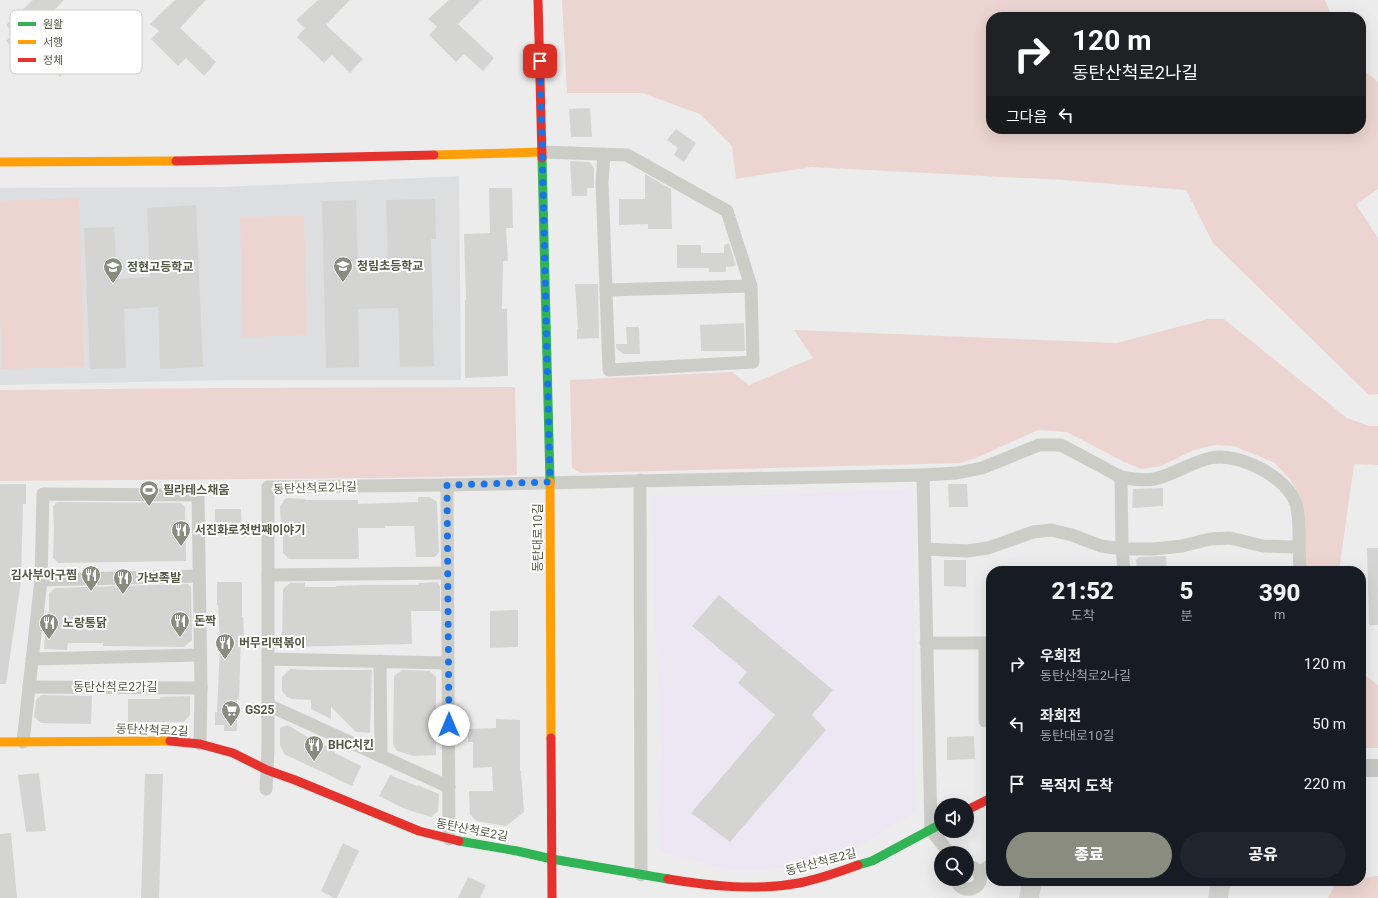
<!DOCTYPE html>
<html lang="ko">
<head>
<meta charset="utf-8">
<style>
	:root { --surface:#171b24; --page:#20242c; --text:#f1f3f6; --muted:#9ea1a6; --accent:#898c7f }
	body { margin:0; font-family:Roboto,"Noto Sans KR",sans-serif; background:var(--page); color:var(--text); height:100vh; display:flex; flex-direction:column; font-size:15px; white-space:nowrap }
	* { box-sizing:border-box; margin:0 }
	p { font-size:13px; color:var(--muted) }
	.icon { flex:none; width:22px; height:22px; fill:none; stroke:currentColor; stroke-width:2; stroke-linecap:round; stroke-linejoin:round }
	.map { position:relative; flex:1; overflow:hidden }
	.side { position:absolute; left:986px; top:566px; width:380px; height:320px; display:flex; flex-direction:column; background:var(--surface); border-radius:16px; box-shadow:0 4px 16px #0002 }
	.side>* { flex:none }
	.banner { position:absolute; left:986px; top:12px; width:380px; height:122px; border-radius:16px; box-shadow:0 4px 16px #0002; background:#202124; color:#fff; overflow:hidden }
	.fabs { position:absolute; left:934px; top:798px; display:grid; gap:8px }
	.fabs a { display:grid; place-items:center; width:40px; height:40px; border-radius:50%; background:var(--surface); box-shadow:0 4px 16px #0002; font-size:20px }
	.pin { position:absolute; display:grid; place-items:center; width:34px; height:34px; color:#fff; margin:-17px; border-radius:8px; box-shadow:0 2px 6px #0006 }
	.me { position:absolute; width:44px; margin:-22px; rotate:0deg; stroke-linejoin:round; filter:drop-shadow(0 0 3px #0008) }
	.turn { display:flex; align-items:center; gap:14px; height:84px; padding:0 20px; font-size:18px }
	.turn .icon { width:52px; height:52px; stroke-width:2.5 }
	.turn b { display:block; font-size:28px; line-height:34px }
	.then { display:flex; align-items:center; height:38px; padding:0 20px; background:#0003; gap:8px; font-size:15px }
	.eta { display:flex; justify-content:space-evenly; align-items:center; height:68px; text-align:center }
	.eta b { font-size:24px; font-weight:800; line-height:28px }
	.primary-button { display:flex; gap:8px; margin-top:auto; padding:8px 20px }
	.primary-button a { flex:1; height:46px; border-radius:24px; background:var(--accent); color:#fff; font-size:16px; font-weight:800; line-height:46px; text-align:center }
	.primary-button a+a { background:var(--page); color:var(--text) }
	ul { padding:0; list-style:none }
	li { display:flex; align-items:center; gap:12px; height:60px; padding:0 20px }
	li div { flex:1 }
	li b { display:block; font-size:15px }
	li em { font-style:normal }
	.map>svg:first-child { display:block }
	.commercial { fill:#ede7f4 }
	.education { fill:#dddedf }
	.green { fill:#ecd4d0 }
	.building { fill:#d4d5d3 }
	.lines { fill:none; stroke-linecap:round; stroke-linejoin:round }
	.secondary-tunnel { stroke:#c6c7c3; stroke-width:18; stroke-dasharray:18 9; stroke-linecap:butt }
	.street { stroke:#cdcdc8; stroke-width:13 }
	.fast { stroke:#30b455; stroke-width:9 }
	.slow { stroke:#ff9f0a; stroke-width:9 }
	.jam { stroke:#e5322d; stroke-width:9 }
	.route { stroke:#1a73e8; stroke-width:7; stroke-dasharray:0 12.6 }
	.labels { text-anchor:middle; stroke-width:4; stroke-linejoin:round; paint-order:stroke }
	.poi-label { font-size:12px; font-weight:bold; fill:#545844; stroke:#fff; text-anchor:start }
	.street-label { font-size:12px; fill:#545844; stroke:#fff }
	.key { fill:#fff; stroke:#cccdc7; stroke-width:1 }
	.key-label { font-size:11px; fill:#545844 }
</style>
</head>
<body>
<div class="map">
<svg width="1378" height="898" viewBox="0 0 1378 898">
	<rect width="100%" height="100%" fill="#ececed"/>
	<polygon class="commercial" points="912,488 916,812 856,848 806,865 759,871 728,870 659,852 658,809 661,750 653,578 652,495 740,496"/>
	<polygon class="education" points="459,176 461,380 227,380 0,385 0,188 225,187"/>
	<g class="green">
		<polygon points="562,0 1325,0 1332,17 991,17 991,129 1361,129 1361,68 1378,82 1378,189 1356,204 1378,238 1378,394 1369,395 1213,243 1186,190 1064,180 811,167 736,179 732,146 700,114 642,93 567,93"/>
		<polygon points="79,198 84,367 2,369 0,307 0,201"/>
		<polygon points="304,216 307,335 243,337 240,217"/>
		<polygon points="1208,319 1224,319 1347,418 1369,426 1378,426 1378,465 1354,464 1339,571 1305,571 1301,498 1290,479 1275,463 1234,446 1214,445 1194,450 1161,466 1142,469 1124,462 1067,432 1038,430 976,458 960,463 581,473 572,468 570,380 732,372 749,385 813,358 794,330 1117,343"/>
		<polygon points="515,387 517,475 382,478 0,481 0,390 221,388"/>
		<polygon points="1361,672 1378,685 1378,748 1361,748"/>
		<polygon points="1378,876 1378,898 1328,898 1336,882 1361,881 1361,878"/>
	</g>
	<g class="building">
		<polygon points="33,0 64,0 35,30 72,64 60,77 41,60 33,68 6,41 14,33 6,25"/>
		<polygon points="175,0 206,0 180,28 216,62 204,76 186,58 178,66 151,39 159,31 150,24"/>
		<polygon points="318,0 350,0 326,25 363,59 350,73 332,55 324,63 297,37 305,28 296,20"/>
		<polygon points="449,0 481,0 458,24 494,58 483,71 464,54 456,62 429,35 437,27 428,19"/>
		<polygon points="590,108 592,137 571,137 569,109"/>
		<polygon points="676,129 696,143 684,162 674,155 678,148 667,140"/>
		<polygon points="570,161 589,162 594,168 594,188 587,188 587,196 572,196"/>
		<polygon points="645,174 671,189 672,229 648,229 648,224 619,225 619,199 645,199"/>
		<polygon points="489,188 512,188 513,228 506,228 508,261 503,261 502,309 507,309 508,376 465,378 465,300 466,300 464,234 490,233"/>
		<polygon points="435,199 436,239 431,239 434,366 400,367 398,308 358,309 359,367 326,368 322,201 356,200 358,262 388,261 386,200"/>
		<polygon points="196,205 203,367 160,369 158,307 124,309 126,368 90,369 84,228 114,227 117,279 150,277 147,208"/>
		<polygon points="729,243 736,266 726,267 726,272 709,272 709,268 677,268 677,245 701,245 701,253 724,253 724,245"/>
		<polygon points="575,284 598,284 599,338 577,339 577,329 578,329"/>
		<polygon points="744,323 745,351 701,351 700,325"/>
		<polygon points="626,327 639,327 640,354 623,354 616,348 616,344 627,344"/>
		<polygon points="0,484 26,484 26,504 23,504 21,581 6,684 0,684"/>
		<polygon points="948,484 967,484 968,507 949,507"/>
		<polygon points="1163,488 1163,506 1132,508 1133,489"/>
		<polygon points="418,497 430,497 437,502 439,552 435,557 416,557 414,526 385,526 385,528 358,528 359,559 289,559 283,553 283,528 281,528 280,506 286,498 305,499 305,500 358,500 358,504 418,502"/>
		<polygon points="57,502 181,503 185,507 186,561 58,563 53,558 54,528 53,506"/>
		<polygon points="215,509 241,509 242,536 215,536"/>
		<polygon points="1367,548 1378,548 1378,625 1369,625"/>
		<polygon points="1166,556 1167,571 1137,571 1136,560 1139,557"/>
		<polygon points="944,560 966,560 966,587 944,586"/>
		<polygon points="217,582 242,582 242,617 243,617 244,637 241,637 239,699 237,699 237,731 224,731 224,725 215,725 215,712 217,712 220,644 218,605 217,605"/>
		<polygon points="437,582 440,586 440,611 411,611 412,644 288,647 282,640 283,589 290,583 305,583 305,587 336,587 336,586 361,585 419,585 419,583"/>
		<polygon points="188,584 191,587 192,640 184,647 103,646 103,643 68,643 67,650 44,649 46,619 49,619 49,593 55,588"/>
		<polygon points="719,595 833,690 812,715 826,730 730,842 691,813 775,715 738,683 747,672 692,626"/>
		<polygon points="518,610 518,647 490,648 490,611"/>
		<polygon points="290,669 310,670 372,670 370,733 356,732 331,707 331,719 311,709 311,700 292,699 287,697 282,691 282,677"/>
		<polygon points="402,670 430,671 436,677 436,755 414,756 397,751 393,744 394,676"/>
		<polygon points="41,695 92,696 91,724 41,723 34,717 36,700"/>
		<polygon points="190,696 190,715 184,722 128,722 128,699 160,699 160,697"/>
		<polygon points="496,719 520,720 520,771 521,771 524,812 506,826 476,821 470,814 469,791 493,791 492,767 473,768 473,742 468,742 468,729 496,728"/>
		<polygon points="288,725 324,747 325,745 335,751 335,753 361,766 352,786 284,754 280,745 280,728"/>
		<polygon points="974,736 975,759 947,760 947,737"/>
		<polygon points="39,773 46,831 26,832 18,775"/>
		<polygon points="145,774 163,774 159,898 141,898"/>
		<polygon points="390,775 417,786 418,785 439,794 438,811 431,817 405,809 379,796"/>
		<polygon points="11,833 17,898 0,898 0,834"/>
		<polygon points="343,843 359,851 337,898 334,898 321,891"/>
		<polygon points="468,877 486,885 480,898 458,898"/>
		<polygon points="1022,881 1042,881 1039,898 1019,898"/>
		<polygon points="1211,881 1231,881 1228,898 1208,898"/>
	</g>
	<g class="lines">
		<polyline class="secondary-tunnel" points="1361,768 1378,768"/>
		<g class="street">
			<polyline points="542,152 627,155 727,211 751,286 753,362 609,370 602,182 604,154"/>
			<polyline points="606,290 751,286"/>
			<polyline points="923,475 957,473 982,468 1039,445 1061,445 1121,477 1122,549 1154,549 1182,546 1210,539 1230,538 1263,546 1299,547 1300,571"/>
			<path d="M1121 477C1132 479 1143 481 1154 479 1174 475 1191 462 1211 458 1238 452 1288 477 1296 504 1300 518 1299 533 1299 547"/>
			<polyline points="640,480 641,875"/>
			<polyline points="447,485 449,839"/>
			<polyline points="925,549 967,551 988,548 1033,532 1051,530 1072,535 1101,546 1122,549 1124,571"/>
			<polyline points="268,575 448,573"/>
			<polyline points="41,580 199,576"/>
			<polyline points="926,643 991,643"/>
			<polyline points="985,643 985,721 991,721"/>
			<polyline points="32,659 200,655"/>
			<polyline points="268,659 448,663"/>
			<polyline points="380,661 381,755"/>
			<polyline points="29,687 201,688"/>
			<polyline points="268,705 449,787"/>
			<polyline points="23,742 41,580 43,494 198,495 201,688 200,744"/>
			<polyline points="266,789 268,750 268,487 447,485 923,475 931,830 949,853"/>
			<polyline points="979,873 991,865"/>
			<path d="M956 879C960 898 989 887 978 872 975 867 972 867 967 866"/>
		</g>
		<g class="fast">
			<polyline points="542,158 550,482"/>
			<polyline points="459,841 517,851 552,859 668,879"/>
			<polyline points="858,865 872,861 941,824"/>
		</g>
		<g class="slow">
			<polyline points="434,155 542,152"/>
			<polyline points="0,162 176,161"/>
			<polyline points="550,482 551,738"/>
			<polyline points="0,742 170,741"/>
		</g>
		<g class="jam">
			<polyline points="538,0 542,158"/>
			<polyline points="176,161 434,155"/>
			<polyline points="551,738 552,898"/>
			<polyline points="170,741 200,744 233,753 267,770 295,780 419,831 459,841"/>
			<polyline points="967,810 991,798"/>
			<path d="M668 879C710 886 756 891 799 883 819 879 839 872 858 865"/>
		</g>
	</g>
	<g class="lines">
		<polyline class="route" points="449,725 447,485 550,482 540,61"/>
	</g>
	<defs>
		<g id="school-pin" transform="scale(1)"><path d="M0 17L-7.5 6A9.5 9.5 0 1 1 7.5 6Z" fill="#898c7f" stroke="#fff"/><path d="M0-5L7-2L0 1L-7-2ZM-4 1L0 2.5L4 1V4Q0 6-4 4Z" fill="#fff"/></g>
		<g id="stadium-pin" transform="scale(1)"><path d="M0 17L-7.5 6A9.5 9.5 0 1 1 7.5 6Z" fill="#898c7f" stroke="#fff"/><path d="M0-5a6.5 5 0 1 0 0 10a6.5 5 0 1 0 0-10ZM-3.5-1.8h7v3.6h-7Z" fill="#fff"/></g>
		<g id="restaurant-pin" transform="scale(1)"><path d="M0 17L-7.5 6A9.5 9.5 0 1 1 7.5 6Z" fill="#898c7f" stroke="#fff"/><path d="M-5-6h1v4h1v-4h1v4h1v-4h1v5L-1.5 .5V6h-2V.5L-5-1ZM5-6V6H3V1.5H1.5Q1.5-4 5-6Z" fill="#fff"/></g>
		<g id="supermarket-pin" transform="scale(1)"><path d="M0 17L-7.5 6A9.5 9.5 0 1 1 7.5 6Z" fill="#898c7f" stroke="#fff"/><path d="M-6-5.5h2.5l.6 2H6L4.5 2H-2.5L-4.4-4H-6ZM-1.5 3.2a1.3 1.3 0 1 0 .1 0ZM3 3.2a1.3 1.3 0 1 0 .1 0Z" fill="#fff"/></g>
	</defs>
	<g fill-rule="evenodd">
		<use href="#school-pin" x="343" y="266"/>
		<use href="#school-pin" x="113" y="267"/>
		<use href="#stadium-pin" x="149" y="490"/>
		<use href="#restaurant-pin" x="181" y="530"/>
		<use href="#restaurant-pin" x="91" y="575"/>
		<use href="#restaurant-pin" x="123" y="578"/>
		<use href="#restaurant-pin" x="180" y="621"/>
		<use href="#restaurant-pin" x="49" y="623"/>
		<use href="#restaurant-pin" x="225" y="643"/>
		<use href="#supermarket-pin" x="231" y="710"/>
		<use href="#restaurant-pin" x="314" y="745"/>
	</g>
	<g class="labels">
		<g class="poi-label">
			<text x="357" y="270">청림초등학교</text>
			<text x="127" y="271">정현고등학교</text>
			<text x="163" y="494">필라테스채움</text>
			<text x="195" y="534">서진화로첫번째이야기</text>
			<text x="77" y="579" text-anchor="end">김사부아구찜</text>
			<text x="137" y="582">가보족발</text>
			<text x="194" y="625">돈짝</text>
			<text x="63" y="627">노랑통닭</text>
			<text x="239" y="647">버무리떡볶이</text>
			<text x="245" y="714">GS25</text>
			<text x="328" y="749">BHC치킨</text>
		</g>
		<g class="street-label">
			<text transform="translate(315 488) rotate(-2)" y="4">동탄산척로2나길</text>
			<text transform="translate(538 538) rotate(-90)" y="4">동탄대로10길</text>
			<text x="115" y="691">동탄산척로2가길</text>
			<text transform="translate(152 730) rotate(2)" y="4">동탄산척로2길</text>
			<text transform="translate(472 830) rotate(11)" y="4">동탄산척로2길</text>
			<text transform="translate(821 862) rotate(-15)" y="4">동탄산척로2길</text>
		</g>
	</g>
	<rect x="10" y="10" width="132" height="64" rx="6" class="key"/>
	<rect x="18" y="22" width="18" height="4" fill="#30b455"/>
	<rect x="18" y="40" width="18" height="4" fill="#ff9f0a"/>
	<rect x="18" y="58" width="18" height="4" fill="#e5322d"/>
	<g class="key-label">
		<text x="43" y="28">원활</text>
		<text x="43" y="46">서행</text>
		<text x="43" y="64">정체</text>
	</g>
</svg>
<div class="fabs">
<a><svg class="icon" aria-label="sound" viewBox="0 0 24 24"><path d="M4 9h4l5-4v14l-5-4H4zM17 9q2 3 0 6"/></svg></a>
<a><svg class="icon" aria-label="search" viewBox="0 0 24 24"><circle cx="10" cy="10" r="6"/><path d="M15 15l6 6"/></svg></a>
</div>
<div class="pin" style="left:540px;top:61px;background:#d93025"><svg class="icon" aria-label="arrive" viewBox="0 0 24 24"><path d="M6 21V4h12l-3 4 3 4H6"/></svg></div>
<svg class="me" style="left:449px;top:725px" viewBox="-20 -20 40 40"><circle r="19" fill="#fff"/><path d="M0-13L10 11 0 6-10 11z" fill="#1a73e8"/></svg>
<div class="banner">
<div class="turn"><svg class="icon" aria-label="right" viewBox="0 0 24 24"><path d="M7 20v-9h11M14 6l5 5-5 5"/></svg><div><b>120 m</b>동탄산척로2나길</div></div>
<div class="then">그다음<svg class="icon" aria-label="left" viewBox="0 0 24 24"><path d="M17 20v-9H6M10 6l-5 5 5 5"/></svg></div>
</div>
<section class="side">
<div class="eta">
<div><b>21:52</b><p>도착</p></div>
<div><b>5</b><p>분</p></div>
<div><b>390</b><p>m</p></div>
</div>
<ul>
<li><svg class="icon" aria-label="right" viewBox="0 0 24 24"><path d="M7 20v-9h11M14 6l5 5-5 5"/></svg><div><b>우회전</b><p>동탄산척로2나길</p></div><em>120 m</em></li>
<li><svg class="icon" aria-label="left" viewBox="0 0 24 24"><path d="M17 20v-9H6M10 6l-5 5 5 5"/></svg><div><b>좌회전</b><p>동탄대로10길</p></div><em>50 m</em></li>
<li><svg class="icon" aria-label="arrive" viewBox="0 0 24 24"><path d="M6 21V4h12l-3 4 3 4H6"/></svg><div><b>목적지 도착</b></div><em>220 m</em></li>
</ul>
<div class="primary-button"><a>종료</a><a>공유</a></div>
</section>
</div>
</body>
</html>
